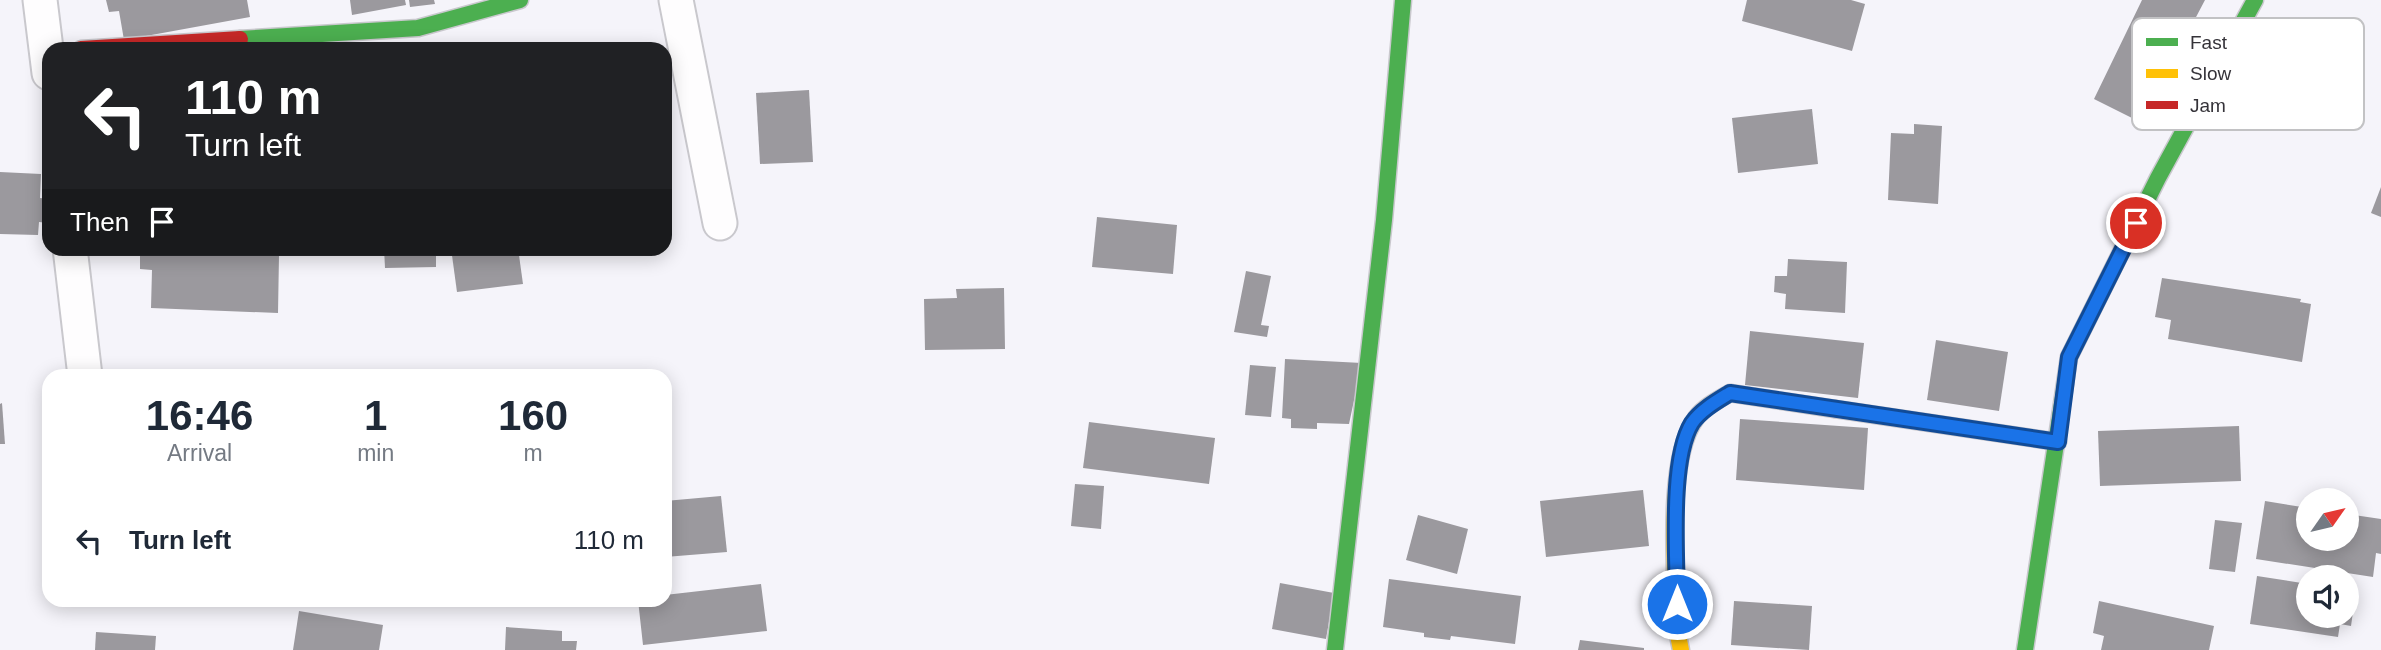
<!DOCTYPE html>
<html lang="en">
<head>
<meta charset="utf-8">
<style>
	:root { --surface:#fff; --page:#f6f6f7; --text:#1f2937; --muted:#747a83 }
	body { margin:0; font-family:Helvetica,sans-serif; background:var(--page); color:var(--text); height:100vh; display:flex; flex-direction:column; font-size:26px; white-space:nowrap }
	* { box-sizing:border-box; margin:0 }
	p { font-size:23px; color:var(--muted) }
	.icon { flex:none; width:38px; height:38px; fill:none; stroke:currentColor; stroke-width:2; stroke-linecap:round; stroke-linejoin:round }
	.map { position:relative; flex:1; overflow:hidden }
	.details { position:absolute; left:42px; top:369px; width:630px; height:238px; display:flex; flex-direction:column; background:var(--surface); border-radius:21px; box-shadow:0 4px 18px #0003 }
	.details>* { flex:none }
	.guide { position:absolute; left:42px; top:42px; width:630px; height:214px; border-radius:21px; box-shadow:0 4px 18px #0003; background:#202124; color:#fff; overflow:hidden }
	.needle { width:46px; rotate:56deg }
	.tools { position:absolute; left:2296px; top:488px; display:grid; gap:14px }
	.tools a { display:grid; place-items:center; width:63px; height:63px; border-radius:50%; background:var(--surface); box-shadow:0 4px 18px #0003; font-size:35px }
	.pin { position:absolute; display:grid; place-items:center; width:60px; height:60px; color:#fff; margin:-30px; border:4px solid #fff; border-radius:50%; box-shadow:0 2px 7px #0007 }
	.me { position:absolute; width:77px; margin:-38px; rotate:0deg; stroke-linejoin:round; filter:drop-shadow(0 0 5px #0008) }
	.turn { display:flex; align-items:center; gap:24px; height:147px; padding:0 28px; font-size:32px }
	.turn .icon { width:91px; height:91px; stroke-width:2.5 }
	.turn b { display:block; font-size:49px; line-height:60px }
	.then { display:flex; align-items:center; height:66px; padding:0 28px; background:#0003; gap:14px; font-size:26px }
	.eta { display:flex; justify-content:space-evenly; align-items:center; height:119px; text-align:center }
	.eta b { font-size:42px; font-weight:700; line-height:49px }
	ul { padding:0; list-style:none }
	li { display:flex; align-items:center; gap:21px; height:105px; padding:0 28px }
	li div { flex:1 }
	li b { display:block; font-size:26px }
	li em { font-style:normal }
	.map>svg:first-child { display:block }
	.building { fill:#9b999e }
	.lines { fill:none; stroke-linecap:round; stroke-linejoin:round }
	.street-casing { stroke:#c9c8cd; stroke-width:37 }
	.fast-casing { stroke:#c9c8cd; stroke-width:19 }
	.slow-casing { stroke:#c9c8cd; stroke-width:19 }
	.jam-casing { stroke:#c9c8cd; stroke-width:19 }
	.street { stroke:#fefdfe; stroke-width:33 }
	.fast { stroke:#4caf50; stroke-width:16 }
	.slow { stroke:#ffc107; stroke-width:16 }
	.jam { stroke:#c62828; stroke-width:16 }
	.route-casing { stroke:#114b97; stroke-width:18 }
	.route { stroke:#1a73e8; stroke-width:12 }
	.key { fill:#fff; stroke:#c2c2c4; stroke-width:2 }
	.key-label { font-size:19px; fill:#353339 }
</style>
</head>
<body>
<div class="map">
<svg width="2381" height="650" viewBox="0 0 2381 650">
	<rect width="100%" height="100%" fill="#f5f4fa"/>
	<g class="building">
		<polygon points="106,0 247,0 250,17 124,40 119,11 109,12"/>
		<polygon points="350,0 405,0 406,5 352,15"/>
		<polygon points="409,0 434,0 435,4 410,7"/>
		<polygon points="1747,0 1851,0 1865,4 1852,51 1742,21"/>
		<polygon points="2142,0 2205,0 2195,19 2205,23 2173,89 2163,84 2144,124 2094,99"/>
		<polygon points="809,90 813,162 760,164 756,93"/>
		<polygon points="1812,109 1818,164 1738,173 1732,118"/>
		<polygon points="1914,124 1942,126 1938,204 1888,200 1891,133 1914,134"/>
		<polygon points="0,172 41,174 40,198 49,199 48,223 39,222 38,235 0,234"/>
		<polygon points="2381,187 2381,217 2371,213"/>
		<polygon points="1097,217 1177,225 1173,274 1092,267"/>
		<polygon points="384,248 436,248 436,267 385,268"/>
		<polygon points="451,248 518,248 523,284 457,292"/>
		<polygon points="140,251 279,255 278,313 151,308 152,270 140,269"/>
		<polygon points="1788,259 1847,262 1845,313 1785,309 1786,294 1774,292 1775,276 1787,276"/>
		<polygon points="1246,271 1271,276 1261,325 1269,326 1267,337 1234,332"/>
		<polygon points="2162,278 2301,299 2300,302 2311,304 2302,362 2168,339 2171,320 2155,317"/>
		<polygon points="1004,288 1005,349 925,350 924,299 957,298 956,289"/>
		<polygon points="1750,331 1864,343 1858,398 1745,385"/>
		<polygon points="1936,340 2008,352 1999,411 1927,400"/>
		<polygon points="1285,359 1362,363 1349,424 1317,423 1317,429 1291,428 1291,419 1282,418"/>
		<polygon points="1250,365 1276,367 1271,417 1245,415"/>
		<polygon points="2,403 5,444 0,444 0,404"/>
		<polygon points="1740,419 1868,428 1864,490 1736,480"/>
		<polygon points="1089,422 1215,438 1209,484 1083,468"/>
		<polygon points="2239,426 2241,481 2100,486 2098,431"/>
		<polygon points="1075,484 1104,486 1101,529 1071,526"/>
		<polygon points="1643,490 1649,546 1546,557 1540,501"/>
		<polygon points="721,496 727,552 665,557 665,501"/>
		<polygon points="2265,501 2308,508 2308,539 2347,539 2347,514 2381,519 2381,554 2376,553 2373,577 2256,559"/>
		<polygon points="1418,515 1468,529 1457,574 1406,560"/>
		<polygon points="2215,520 2242,523 2235,572 2209,569"/>
		<polygon points="2257,576 2308,584 2308,616 2347,616 2347,589 2356,591 2351,626 2340,624 2338,637 2250,624"/>
		<polygon points="1389,579 1521,596 1515,644 1451,636 1450,640 1424,637 1424,633 1383,627"/>
		<polygon points="1280,583 1334,593 1326,639 1272,629"/>
		<polygon points="761,584 767,631 643,645 638,600 665,600 665,595"/>
		<polygon points="1734,601 1812,606 1809,650 1731,645"/>
		<polygon points="2099,601 2214,626 2209,650 2101,650 2104,636 2093,633"/>
		<polygon points="299,611 383,625 379,650 293,650"/>
		<polygon points="506,627 562,631 562,641 577,641 576,650 505,650"/>
		<polygon points="96,632 156,636 155,650 95,650"/>
		<polygon points="1580,640 1644,648 1644,650 1578,650"/>
	</g>
	<g class="lines">
		<g class="street-casing">
			<g id="street">
				<polyline points="40,0 49,73"/>
				<polyline points="676,0 720,223"/>
				<polyline points="70,248 85,376"/>
			</g>
		</g>
		<g class="fast-casing">
			<g id="fast">
				<polyline points="240,39 418,28 520,0"/>
				<polyline points="1335,650 1384,220 1403,0"/>
				<polyline points="2025,650 2069,357 2158,178 2255,0"/>
			</g>
		</g>
		<g class="slow-casing">
			<path id="slow" d="M1681 650 1677 630C1676 579 1665 459 1696 418 1704 407 1718 400 1730 393L1835 409"/>
		</g>
		<g class="jam-casing">
			<g id="jam">
				<polyline points="81,49 240,39"/>
				<polyline points="1835,409 2058,442"/>
			</g>
		</g>
		<use href="#street" class="street"/>
		<use href="#fast" class="fast"/>
		<use href="#slow" class="slow"/>
		<use href="#jam" class="jam"/>
	</g>
	<g class="lines">
		<g class="route-casing">
			<path id="route" d="M1677 604C1677 559 1669 460 1692 423 1701 410 1717 401 1730 393L2058 442 2069 357 2136 223"/>
		</g>
		<use href="#route" class="route"/>
	</g>
	<rect x="2132" y="18" width="232" height="112" rx="10" class="key"/>
	<rect x="2146" y="38" width="32" height="8" fill="#4caf50"/>
	<rect x="2146" y="69" width="32" height="9" fill="#ffc107"/>
	<rect x="2146" y="101" width="32" height="8" fill="#c62828"/>
	<g class="key-label">
		<text x="2190" y="49">Fast</text>
		<text x="2190" y="80">Slow</text>
		<text x="2190" y="112">Jam</text>
	</g>
</svg>
<div class="tools">
<a><svg class="needle" viewBox="-14 -14 28 28"><path d="M0-13l5 13h-10z" fill="#e53935"/><path d="M0 13l5-13h-10z" fill="#747a83"/></svg></a>
<a><svg class="icon" aria-label="sound" viewBox="0 0 24 24"><path d="M4 9h4l5-4v14l-5-4H4zM17 9q2 3 0 6"/></svg></a>
</div>
<div class="pin" style="left:2136px;top:223px;background:#d93025"><svg class="icon" aria-label="arrive" viewBox="0 0 24 24"><path d="M6 21V4h12l-3 4 3 4H6"/></svg></div>
<svg class="me" style="left:1677px;top:604px" viewBox="-20 -20 40 40"><circle r="17" fill="#1a73e8" stroke="#fff" stroke-width="3"/><path d="M0-11L8 9 0 5-8 9z" fill="#fff"/></svg>
<div class="guide">
<div class="turn"><svg class="icon" aria-label="left" viewBox="0 0 24 24"><path d="M17 20v-9H6M10 6l-5 5 5 5"/></svg><div><b>110 m</b>Turn left</div></div>
<div class="then">Then<svg class="icon" aria-label="arrive" viewBox="0 0 24 24"><path d="M6 21V4h12l-3 4 3 4H6"/></svg></div>
</div>
<section class="details">
<div class="eta">
<div><b>16:46</b><p>Arrival</p></div>
<div><b>1</b><p>min</p></div>
<div><b>160</b><p>m</p></div>
</div>
<ul>
<li><svg class="icon" aria-label="left" viewBox="0 0 24 24"><path d="M17 20v-9H6M10 6l-5 5 5 5"/></svg><div><b>Turn left</b></div><em>110 m</em></li>
</ul>
</section>
</div>
</body>
</html>
